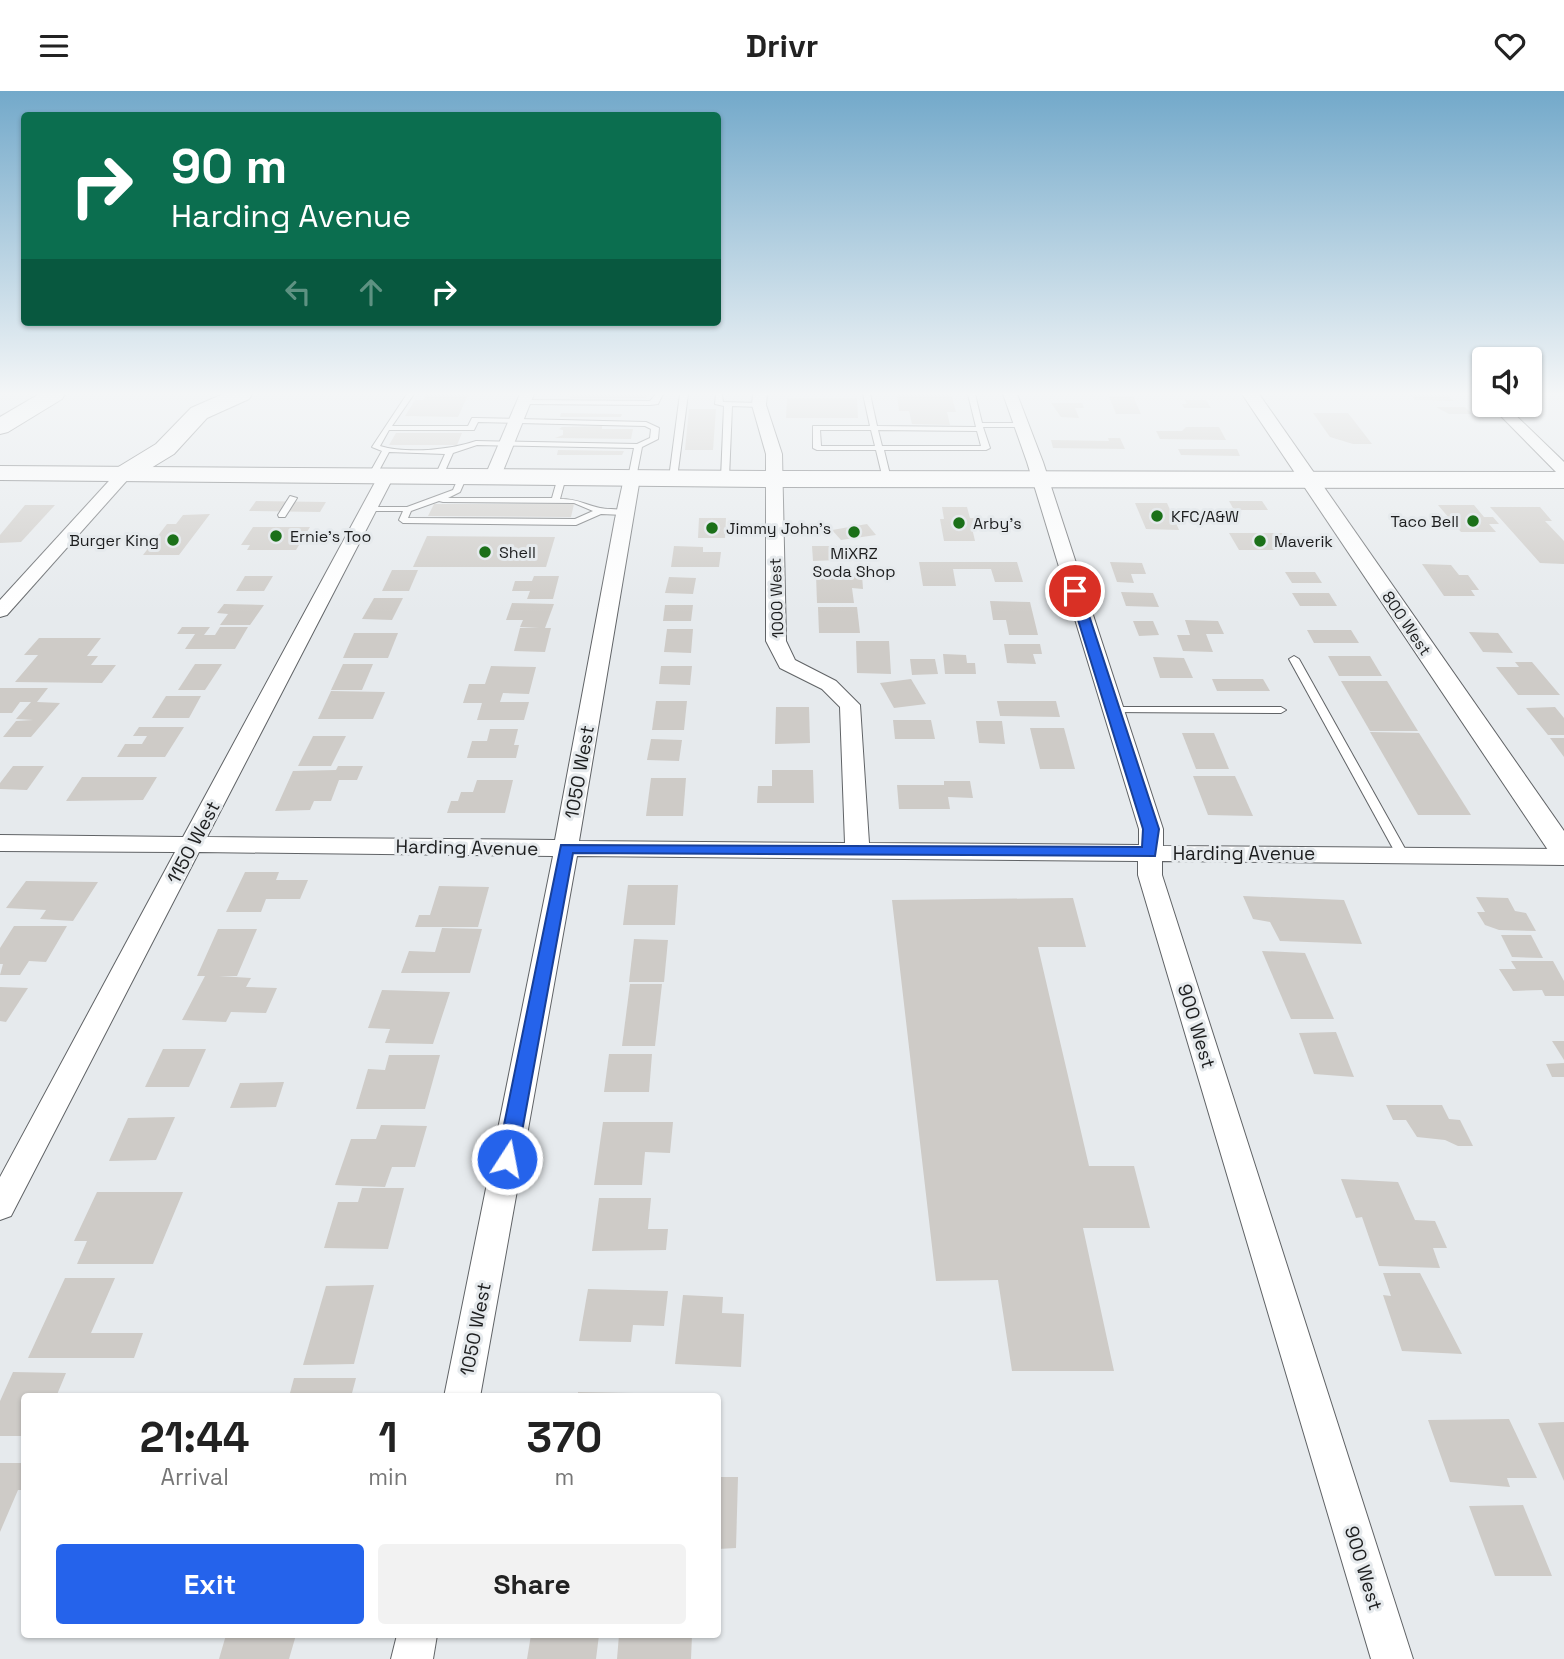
<!DOCTYPE html>
<html lang="en">
<head>
<meta charset="utf-8">
<style>
	:root { --surface:#fff; --page:#f2f2f2; --text:#222; --muted:#767676; --accent:#2563eb }
	body { margin:0; font-family:"Space Grotesk",sans-serif; background:var(--page); color:var(--text); height:100vh; display:flex; flex-direction:column; font-size:26px; white-space:nowrap }
	* { box-sizing:border-box; margin:0 }
	p { font-size:23px; color:var(--muted) }
	.icon { flex:none; width:38px; height:38px; fill:none; stroke:currentColor; stroke-width:2; stroke-linecap:round; stroke-linejoin:round }
	.map { position:relative; flex:1; overflow:hidden }
	.side { position:absolute; left:21px; top:1302px; width:700px; height:245px; display:flex; flex-direction:column; background:var(--surface); border-radius:7px; box-shadow:0 2px 5px #0004 }
	.side>* { flex:none }
	.guide { position:absolute; left:21px; top:21px; width:700px; height:214px; border-radius:7px; box-shadow:0 2px 5px #0004; background:#0b6e4f; color:#fff; overflow:hidden }
	.controls { position:absolute; left:1472px; top:256px; display:grid; gap:14px }
	.controls a { display:grid; place-items:center; width:70px; height:70px; border-radius:7px; background:var(--surface); box-shadow:0 2px 5px #0004; font-size:35px }
	.pin { position:absolute; display:grid; place-items:center; width:60px; height:60px; color:#fff; margin:-30px; border:4px solid #fff; border-radius:50%; box-shadow:0 2px 7px #0007 }
	.me { position:absolute; width:77px; margin:-38px; rotate:11deg; stroke-linejoin:round; filter:drop-shadow(0 0 5px #0008) }
	.turn { display:flex; align-items:center; gap:24px; height:147px; padding:0 35px; font-size:32px }
	.turn .icon { width:91px; height:91px; stroke-width:2.5 }
	.turn b { display:block; font-size:49px; line-height:60px }
	.lanes { display:flex; align-items:center; height:66px; padding:0 35px; background:#0003; justify-content:center; gap:35px; direction:ltr }
	.lanes .off { opacity:.35 }
	.eta { display:flex; justify-content:space-evenly; align-items:center; height:119px; text-align:center }
	.eta b { font-size:42px; font-weight:700; line-height:49px }
	.primary-button { display:flex; gap:14px; margin-top:auto; padding:14px 35px }
	.primary-button a { flex:1; height:80px; border-radius:7px; background:var(--accent); color:#fff; font-size:28px; font-weight:700; line-height:80px; text-align:center }
	.primary-button a+a { background:var(--page); color:var(--text) }
	header { display:flex; justify-content:space-between; align-items:center; height:91px; padding:0 35px; background:var(--surface); font-size:32px; font-weight:700 }
	.map>svg:first-child { display:block }
	.building { fill:#cecbc7 }
	.lines { fill:none; stroke-linecap:round; stroke-linejoin:round }
	.service-casing { stroke:#606366; stroke-width:2 }
	.minor-casing { stroke:#606366; stroke-width:2 }
	.tertiary-casing { stroke:#606366; stroke-width:2 }
	.primary-casing { stroke:#606366; stroke-width:2 }
	.motorway-casing { stroke:#606366; stroke-width:2 }
	.service { fill:#fff; fill-rule:evenodd }
	.minor { fill:#fff; fill-rule:evenodd }
	.tertiary { fill:#fff; fill-rule:evenodd }
	.primary { fill:#fff; fill-rule:evenodd }
	.motorway { fill:#fff; fill-rule:evenodd }
	.route { fill:#2563eb; stroke:#184099; stroke-width:2 }
	.poi-dot { fill:#1b7019; stroke:#e6eaed; stroke-width:2.5 }
	.labels { text-anchor:middle; stroke-width:6; stroke-linejoin:round; paint-order:stroke }
	.far-poi-label { font-size:16px; fill:#1d1e1f; stroke:#e6eaed; text-anchor:start }
	.far-street-label { font-size:16px; fill:#1d1e1f; stroke:#e6eaed }
	.street-label { font-size:19px; fill:#1d1e1f; stroke:#e6eaed }
</style>
</head>
<body>
<header><svg class="icon" aria-label="menu" viewBox="0 0 24 24"><path d="M4 6h16M4 12h16M4 18h16"/></svg>Drivr<svg class="icon" aria-label="heart" viewBox="0 0 24 24"><path d="M12 20l-8-8c-3-5 5-10 8-4 3-6 11-1 8 4z"/></svg></header>
<div class="map">
<svg width="1564" height="1568" viewBox="0 0 1564 1568">
	<rect width="100%" height="100%" fill="#e6eaed"/>
	<g class="building">
		<polygon points="428,303 468,304 458,326 405,325 415,309 424,309"/>
		<polygon points="572,303 647,303 646,307 570,307"/>
		<polygon points="897,303 951,303 956,321 947,321 950,334 912,333 909,320 899,320"/>
		<polygon points="1409,303 1447,303 1454,310 1415,309"/>
		<polygon points="1109,305 1133,305 1141,323 1116,323"/>
		<polygon points="787,307 857,307 858,327 786,327"/>
		<polygon points="1185,309 1206,309 1211,317 1184,317 1182,313 1187,313"/>
		<polygon points="1051,312 1082,312 1084,317 1075,317 1079,327 1061,326"/>
		<polygon points="1436,316 1465,316 1472,323 1449,323"/>
		<polygon points="689,318 716,318 713,359 685,359"/>
		<polygon points="561,322 622,323 621,326 560,326"/>
		<polygon points="1313,322 1348,322 1372,353 1353,353 1330,346"/>
		<polygon points="602,335 602,338 633,338 631,348 555,347 563,344 563,339 559,338 562,336"/>
		<polygon points="1186,336 1219,336 1226,349 1160,348 1156,340 1182,340"/>
		<polygon points="396,342 462,342 457,354 389,354"/>
		<polygon points="1108,347 1120,347 1125,358 1053,357 1051,349 1109,350"/>
		<polygon points="1178,358 1237,358 1240,365 1181,364"/>
		<polygon points="558,359 624,360 622,364 557,364"/>
		<polygon points="256,410 326,411 320,421 249,420"/>
		<polygon points="1229,410 1262,410 1268,419 1234,419"/>
		<polygon points="1135,412 1167,412 1179,439 1146,438"/>
		<polygon points="434,413 574,413 571,426 428,425"/>
		<polygon points="25,414 55,414 21,451 0,452 0,444"/>
		<polygon points="1438,414 1474,414 1484,426 1493,426 1499,433 1489,433 1496,441 1461,441"/>
		<polygon points="942,416 967,416 970,427 976,427 978,437 972,437 975,450 944,450 940,428 944,428"/>
		<polygon points="1490,416 1540,416 1552,430 1545,430 1564,450 1564,473 1540,472"/>
		<polygon points="210,423 179,464 143,464 167,433 176,433 183,424"/>
		<polygon points="699,427 726,427 725,447 698,447"/>
		<polygon points="867,433 876,444 841,449 832,439"/>
		<polygon points="253,436 310,436 296,459 247,459 250,454 241,454"/>
		<polygon points="1229,442 1282,442 1292,459 1239,459"/>
		<polygon points="427,445 555,446 546,476 413,476"/>
		<polygon points="674,455 703,456 703,461 721,461 719,476 671,476"/>
		<polygon points="812,455 837,455 838,469 813,470"/>
		<polygon points="919,471 1017,471 1023,491 995,491 991,478 953,478 956,495 923,495"/>
		<polygon points="1110,471 1142,472 1146,483 1131,483 1134,492 1117,491"/>
		<polygon points="1422,473 1451,474 1459,484 1468,484 1479,499 1471,499 1475,505 1444,505"/>
		<polygon points="392,479 418,479 409,500 382,500"/>
		<polygon points="1285,481 1315,481 1322,492 1292,492"/>
		<polygon points="816,484 862,484 863,498 852,497 854,512 817,512"/>
		<polygon points="245,485 273,485 264,500 236,500"/>
		<polygon points="534,485 559,485 553,508 527,508 530,500 512,500 515,490 532,490"/>
		<polygon points="669,486 696,487 693,503 665,502"/>
		<polygon points="1121,501 1153,502 1159,516 1126,515"/>
		<polygon points="1292,502 1329,502 1337,515 1300,515"/>
		<polygon points="374,507 403,507 392,529 362,528"/>
		<polygon points="990,510 1030,511 1038,544 1009,544 1006,529 993,529"/>
		<polygon points="512,512 554,513 545,537 551,537 545,561 514,560 520,537 539,536 520,536 523,529 506,529"/>
		<polygon points="224,513 264,514 250,534 220,534 228,523 217,522"/>
		<polygon points="665,514 693,514 691,530 663,530"/>
		<polygon points="818,516 857,516 860,542 819,542"/>
		<polygon points="1185,529 1218,530 1224,543 1206,543 1213,561 1183,560 1177,544 1190,544"/>
		<polygon points="1133,530 1153,530 1159,544 1139,545"/>
		<polygon points="182,536 210,536 204,544 215,544 220,536 248,536 235,558 185,558 195,543 177,543"/>
		<polygon points="667,538 693,538 691,562 664,561"/>
		<polygon points="1307,539 1351,539 1359,552 1314,552"/>
		<polygon points="1469,541 1498,542 1513,562 1483,561"/>
		<polygon points="354,542 398,542 388,567 343,567"/>
		<polygon points="39,547 101,547 87,565 98,565 91,574 116,574 102,592 15,591 38,564 24,564"/>
		<polygon points="856,550 889,550 891,583 857,582"/>
		<polygon points="1004,553 1040,553 1042,563 1033,563 1036,573 1007,572"/>
		<polygon points="943,563 966,564 967,572 975,572 976,583 945,583"/>
		<polygon points="1328,565 1370,565 1382,585 1339,585"/>
		<polygon points="1153,566 1184,567 1193,587 1160,587"/>
		<polygon points="910,568 935,568 938,583 912,584"/>
		<polygon points="1515,571 1532,571 1560,604 1518,604 1496,576 1519,576"/>
		<polygon points="195,573 222,573 205,599 178,599"/>
		<polygon points="343,573 373,573 362,599 331,599"/>
		<polygon points="491,575 536,576 529,603 503,602 500,611 529,611 524,629 477,629 482,612 463,612 469,593 485,593"/>
		<polygon points="661,575 692,575 690,594 659,593"/>
		<polygon points="911,588 926,613 894,617 880,592"/>
		<polygon points="1212,588 1263,588 1270,600 1217,600"/>
		<polygon points="1341,590 1387,590 1418,640 1370,640"/>
		<polygon points="0,597 48,597 37,611 60,612 31,646 3,646 16,630 33,629 16,628 31,611 20,611 12,622 0,622"/>
		<polygon points="331,600 385,601 373,628 318,628"/>
		<polygon points="166,605 201,605 189,627 152,627"/>
		<polygon points="656,610 687,610 684,639 652,639"/>
		<polygon points="997,610 1056,610 1060,626 1000,625"/>
		<polygon points="776,616 809,616 810,652 775,653"/>
		<polygon points="1555,616 1564,627 1564,644 1548,644 1526,617"/>
		<polygon points="893,629 931,629 935,648 895,648"/>
		<polygon points="976,630 1002,630 1005,653 979,652"/>
		<polygon points="139,636 184,636 165,666 117,666 125,653 142,653 147,645 133,645"/>
		<polygon points="1030,637 1064,637 1075,678 1040,678"/>
		<polygon points="490,638 518,638 514,654 519,654 516,667 467,667 472,650 487,650"/>
		<polygon points="1370,641 1419,642 1471,724 1418,724"/>
		<polygon points="1182,642 1214,642 1229,678 1196,678"/>
		<polygon points="313,645 346,645 331,675 298,675"/>
		<polygon points="1550,647 1564,647 1564,666"/>
		<polygon points="651,648 682,649 679,670 647,669"/>
		<polygon points="13,675 44,675 27,699 0,698 0,692"/>
		<polygon points="338,675 363,675 357,689 339,689 331,710 314,710 310,719 275,720 293,680 336,679"/>
		<polygon points="772,679 813,679 814,712 757,712 758,695 772,695"/>
		<polygon points="1193,685 1235,685 1253,725 1208,724"/>
		<polygon points="82,686 157,686 143,709 66,710"/>
		<polygon points="651,687 686,687 683,725 646,725"/>
		<polygon points="477,689 513,689 505,722 447,722 451,710 458,710 461,701 473,701"/>
		<polygon points="944,690 970,690 973,707 948,706 950,718 899,718 897,694 944,694"/>
		<polygon points="245,781 279,781 276,789 308,789 300,808 266,808 261,821 226,821"/>
		<polygon points="26,790 98,791 73,830 40,828 46,819 6,817"/>
		<polygon points="628,794 678,794 675,834 623,834"/>
		<polygon points="439,795 489,796 478,836 415,836 419,824 430,824"/>
		<polygon points="1243,805 1344,809 1362,853 1280,850 1270,831 1253,828"/>
		<polygon points="1476,806 1508,807 1515,820 1526,822 1536,840 1499,839 1485,834 1477,821 1485,821"/>
		<polygon points="1073,807 1086,856 1038,856 1089,1075 1134,1075 1150,1137 1083,1137 1114,1280 1012,1280 998,1189 936,1190 892,809"/>
		<polygon points="14,835 67,835 46,871 29,870 20,884 0,884 3,873 0,873 0,857"/>
		<polygon points="442,837 482,838 470,882 401,882 409,860 435,861"/>
		<polygon points="218,838 257,838 237,885 219,885 251,887 246,896 277,897 266,922 231,921 226,931 182,929 205,885 197,885"/>
		<polygon points="1501,844 1531,844 1543,867 1512,866"/>
		<polygon points="634,848 668,849 664,891 629,891"/>
		<polygon points="1262,860 1305,862 1334,928 1291,928"/>
		<polygon points="1511,870 1553,870 1564,890 1564,905 1545,905 1542,899 1513,900 1499,878 1516,878"/>
		<polygon points="630,893 662,893 655,955 622,955"/>
		<polygon points="0,896 28,897 6,931 0,930"/>
		<polygon points="382,899 450,901 433,953 385,952 390,938 368,937"/>
		<polygon points="1336,941 1354,986 1314,983 1299,942"/>
		<polygon points="1552,950 1564,950 1564,969"/>
		<polygon points="163,958 206,958 189,996 145,996"/>
		<polygon points="609,963 652,963 649,1001 604,1001"/>
		<polygon points="389,964 440,964 425,1018 356,1018 368,978 385,979"/>
		<polygon points="1564,972 1564,986 1552,986 1546,973"/>
		<polygon points="284,991 276,1016 230,1017 240,992"/>
		<polygon points="1386,1014 1442,1014 1449,1028 1460,1029 1473,1055 1458,1055 1445,1049 1417,1046 1406,1029 1393,1029"/>
		<polygon points="175,1026 156,1069 109,1070 128,1027"/>
		<polygon points="603,1031 673,1031 670,1062 645,1061 642,1094 594,1094"/>
		<polygon points="381,1034 427,1035 415,1076 392,1076 385,1096 335,1094 351,1048 376,1048"/>
		<polygon points="1341,1088 1398,1091 1415,1129 1435,1130 1447,1157 1433,1157 1440,1177 1379,1175 1362,1126 1356,1127"/>
		<polygon points="362,1097 404,1097 388,1158 324,1157 338,1111 358,1111"/>
		<polygon points="97,1101 183,1101 153,1173 77,1173 87,1150 74,1150"/>
		<polygon points="599,1107 651,1107 648,1138 668,1138 666,1159 592,1160"/>
		<polygon points="1383,1182 1420,1182 1462,1263 1402,1260 1383,1204 1391,1205"/>
		<polygon points="65,1187 115,1187 91,1242 143,1242 134,1267 28,1267"/>
		<polygon points="374,1194 354,1273 303,1274 326,1195"/>
		<polygon points="588,1198 668,1200 664,1235 633,1234 631,1251 579,1250"/>
		<polygon points="683,1204 723,1206 722,1222 744,1223 741,1276 675,1273"/>
		<polygon points="13,1281 66,1282 56,1306 24,1306 24,1345 0,1345 0,1310"/>
		<polygon points="294,1287 356,1287 351,1306 265,1306 266,1302 290,1302"/>
		<polygon points="578,1301 634,1302 634,1306 578,1306"/>
		<polygon points="1509,1328 1537,1387 1507,1387 1510,1396 1450,1391 1428,1329"/>
		<polygon points="1564,1331 1564,1390 1538,1332"/>
		<polygon points="0,1372 24,1372 24,1399 18,1399 0,1441"/>
		<polygon points="718,1386 738,1386 736,1457 718,1458"/>
		<polygon points="1523,1414 1552,1485 1495,1485 1469,1415"/>
		<polygon points="226,1544 296,1544 289,1568 219,1568"/>
		<polygon points="531,1544 599,1544 596,1568 527,1568"/>
		<polygon points="619,1544 692,1544 691,1568 617,1568"/>
	</g>
	<g class="lines">
		<g class="service-casing">
			<g id="service">
				<path d="M407 303H414L392 335H468L472 327H475L646 331 659 337 658 348 642 356 636 387 632 389 628 387 634 357 477 354 453 362 442 387 435 385 445 363 389 361 375 387H369L368 385 382 360 372 356ZM478 331 645 335 651 338 650 347 637 353 476 350C450 359 407 363 380 355L389 339H474Z"/>
				<polygon points="656,303 663,303 658,313 650,314 524,313 520,311 524,309 650,310"/>
				<polygon points="680,303 688,303 677,387 673,389 669,387"/>
				<polygon points="716,303 722,303 723,311 759,312 763,314 759,316 732,315 729,387 725,389 721,387 724,315 715,313"/>
				<path d="M863 303H870L877 335 976 336 968 303H975L982 332H1021L1025 334 1021 336H983L990 357 986 359H884L891 388 887 390 883 388 876 359H817L813 357V335H870ZM820 339H871L875 355H821ZM878 339 977 340 981 355H882Z"/>
				<path d="M460 383 467 385 460 401 448 407H552L558 386 562 384 566 386 560 408C578 408 583 413 600 417 609 419 620 417 628 421L624 424 601 423 576 434 403 432 399 429 403 420H367L363 418 367 416H407L453 399ZM439 410 443 411 574 412 593 420 575 428 408 427 411 420Z"/>
				<polygon points="290,405 297,407 285,426 279,426 278,424"/>
				<polygon points="1294,565 1299,568 1408,763 1406,766 1402,767 1396,763 1289,568"/>
				<polygon points="1113,616 1281,616 1286,619 1281,622 1109,621 1108,619"/>
			</g>
		</g>
		<g class="minor-casing">
			<g id="minor">
				<polygon points="520,303 534,303 501,385 493,390 487,388 485,385"/>
				<polygon points="753,303 767,303 766,314 782,363 786,550 795,569 836,590 860,614 869,752 1139,754 1139,738 1027,371 1003,303 1017,303 1043,371 1163,738 1163,755 1564,758 1564,774 1162,770 1162,784 1413,1568 1371,1568 1138,784 1138,770 577,765 480,1306 444,1306 553,765 199,761 11,1125 0,1129 0,1086 175,761 0,760 0,744 183,746 380,382 386,380 394,385 207,746 555,749 615,428 624,387 632,382 640,387 579,750 845,752 840,616 822,598 780,577 766,550 766,363 752,314"/>
				<polygon points="1489,313 1504,313 1564,371 1564,385 1558,383"/>
				<polygon points="124,378 130,380 132,383 130,386 7,524 0,526 0,509 118,380"/>
				<polygon points="397,1544 437,1544 433,1568 391,1568"/>
			</g>
		</g>
		<g class="tertiary-casing">
			<polygon id="tertiary" points="1242,303 1259,303 1564,740 1564,770 1554,768"/>
		</g>
		<g class="primary-casing">
			<polygon id="primary" points="0,375 773,380 1564,381 1564,397 773,396 0,389"/>
		</g>
		<g class="motorway-casing">
			<g id="motorway">
				<polygon points="39,303 65,303 62,308 8,341 0,343 0,326"/>
				<polygon points="223,303 252,303 249,308 207,327 174,363 133,388 124,390 115,388 112,383 115,378 156,353 191,317"/>
			</g>
		</g>
		<use href="#service" class="service"/>
		<use href="#minor" class="minor"/>
		<use href="#tertiary" class="tertiary"/>
		<use href="#primary" class="primary"/>
		<use href="#motorway" class="motorway"/>
	</g>
	<linearGradient id="sky" x2="0" y2="1"><stop stop-color="#73a9ca"/><stop offset="0.58" stop-color="#f4f6f7"/><stop offset="1" stop-color="#f4f6f7" stop-opacity="0"/></linearGradient>
	<rect width="1564" height="522" fill="url(#sky)"/>
	<polygon class="route" points="1075,496 1081,500 1159,738 1155,765 573,762 517,1068 514,1074 507,1076 500,1074 497,1068 561,754 1142,756 1143,738 1069,500"/>
	<g class="poi-dot">
		<circle cx="1157" cy="425" r="7"/>
		<circle cx="1473" cy="430" r="7"/>
		<circle cx="959" cy="432" r="7"/>
		<circle cx="712" cy="437" r="7"/>
		<circle cx="854" cy="441" r="7"/>
		<circle cx="276" cy="445" r="7"/>
		<circle cx="173" cy="449" r="7"/>
		<circle cx="1260" cy="450" r="7"/>
		<circle cx="485" cy="461" r="7"/>
	</g>
	<g class="labels">
		<g class="far-poi-label">
			<text x="1171" y="431">KFC/A&amp;W</text>
			<text x="1459" y="436" text-anchor="end">Taco Bell</text>
			<text x="973" y="438">Arby's</text>
			<text x="726" y="443">Jimmy John's</text>
			<text x="290" y="451">Ernie's Too</text>
			<text x="159" y="455" text-anchor="end">Burger King</text>
			<text x="1274" y="456">Maverik</text>
			<text x="499" y="467">Shell</text>
			<text x="854" y="468" text-anchor="middle">MiXRZ<tspan x="854" dy="18">Soda Shop</tspan></text>
		</g>
		<g class="far-street-label">
			<text transform="translate(776 507) rotate(-92)" y="6">1000 West</text>
			<text transform="translate(1407 532) rotate(56)" y="6">800 West</text>
		</g>
		<g class="street-label">
			<text transform="translate(579 681) rotate(-80)" y="7">1050 West</text>
			<text transform="translate(193 751) rotate(-62)" y="7">1150 West</text>
			<text transform="translate(467 756) rotate(1)" y="7">Harding Avenue</text>
			<text x="1244" y="769">Harding Avenue</text>
			<text transform="translate(1197 935) rotate(73)" y="7">900 West</text>
			<text transform="translate(475 1238) rotate(-79)" y="7">1050 West</text>
			<text transform="translate(1364 1477) rotate(73)" y="7">900 West</text>
		</g>
	</g>
</svg>
<div class="controls">
<a><svg class="icon" aria-label="sound" viewBox="0 0 24 24"><path d="M4 9h4l5-4v14l-5-4H4zM17 9q2 3 0 6"/></svg></a>
</div>
<div class="pin" style="left:1075px;top:500px;background:#d93025"><svg class="icon" aria-label="arrive" viewBox="0 0 24 24"><path d="M6 21V4h12l-3 4 3 4H6"/></svg></div>
<svg class="me" style="left:507px;top:1068px" viewBox="-20 -20 40 40"><circle r="17" fill="#2563eb" stroke="#fff" stroke-width="3"/><path d="M0-11L8 9 0 5-8 9z" fill="#fff"/></svg>
<div class="guide">
<div class="turn"><svg class="icon" aria-label="right" viewBox="0 0 24 24"><path d="M7 20v-9h11M14 6l5 5-5 5"/></svg><div><b>90 m</b>Harding Avenue</div></div>
<div class="lanes"><svg class="icon off" aria-label="left" viewBox="0 0 24 24"><path d="M17 20v-9H6M10 6l-5 5 5 5"/></svg><svg class="icon off" aria-label="ahead" viewBox="0 0 24 24"><path d="M12 20V5M6 11l6-6 6 6"/></svg><svg class="icon" aria-label="right" viewBox="0 0 24 24"><path d="M7 20v-9h11M14 6l5 5-5 5"/></svg></div>
</div>
<section class="side">
<div class="eta">
<div><b>21:44</b><p>Arrival</p></div>
<div><b>1</b><p>min</p></div>
<div><b>370</b><p>m</p></div>
</div>
<div class="primary-button"><a>Exit</a><a>Share</a></div>
</section>
</div>
</body>
</html>
